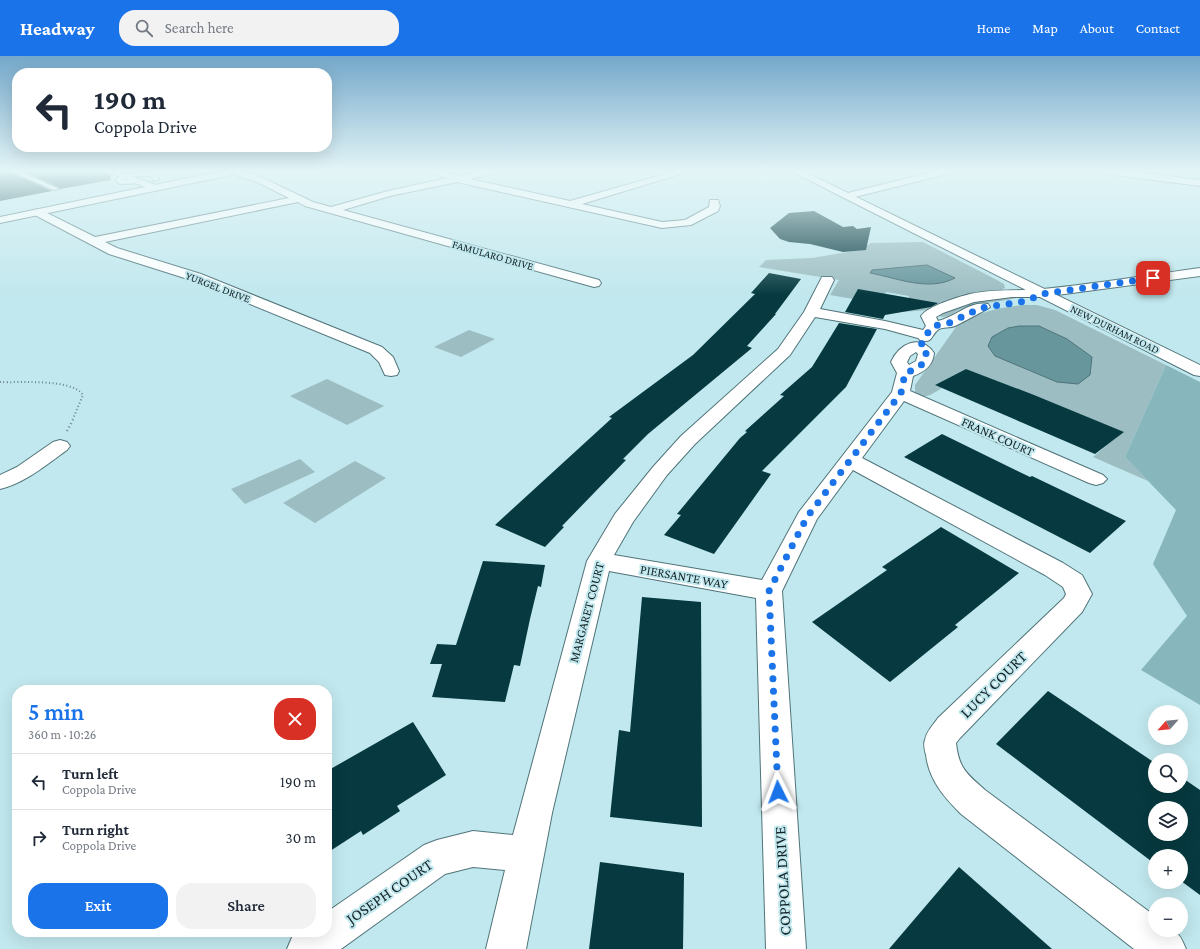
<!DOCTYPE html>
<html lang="en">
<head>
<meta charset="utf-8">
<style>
	:root { --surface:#fff; --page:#f2f2f3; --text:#1f2937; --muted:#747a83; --line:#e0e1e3; --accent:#1a73e8 }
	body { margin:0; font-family:"Crimson Pro",serif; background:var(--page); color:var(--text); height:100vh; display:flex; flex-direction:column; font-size:15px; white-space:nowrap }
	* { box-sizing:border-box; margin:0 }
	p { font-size:13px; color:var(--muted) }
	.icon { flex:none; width:22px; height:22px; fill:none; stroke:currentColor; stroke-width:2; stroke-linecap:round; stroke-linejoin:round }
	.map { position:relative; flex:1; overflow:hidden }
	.sheet { position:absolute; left:12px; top:629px; width:320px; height:252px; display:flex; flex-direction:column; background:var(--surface); border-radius:16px; box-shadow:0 4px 16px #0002 }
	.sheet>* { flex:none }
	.hud { position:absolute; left:12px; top:12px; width:320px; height:84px; border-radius:16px; box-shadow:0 4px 16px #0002; background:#fff; color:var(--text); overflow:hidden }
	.needle { width:26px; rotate:243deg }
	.controls { position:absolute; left:1148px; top:649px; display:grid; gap:8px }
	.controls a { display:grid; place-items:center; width:40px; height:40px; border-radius:50%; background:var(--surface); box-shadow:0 4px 16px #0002; font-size:20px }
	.pin { position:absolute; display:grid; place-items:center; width:34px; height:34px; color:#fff; margin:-17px; border-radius:8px; box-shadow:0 2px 6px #0006 }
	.me { position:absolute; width:44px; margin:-22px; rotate:357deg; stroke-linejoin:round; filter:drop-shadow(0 0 3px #0008) }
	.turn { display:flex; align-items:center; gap:14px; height:84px; padding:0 16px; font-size:18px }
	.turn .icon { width:52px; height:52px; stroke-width:2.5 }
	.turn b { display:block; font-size:28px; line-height:34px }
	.round { display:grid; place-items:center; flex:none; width:42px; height:42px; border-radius:16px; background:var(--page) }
	.headline { display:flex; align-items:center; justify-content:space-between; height:68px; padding:0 16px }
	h1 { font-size:24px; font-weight:600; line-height:30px; color:var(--accent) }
	.action { display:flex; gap:8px; margin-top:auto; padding:8px 16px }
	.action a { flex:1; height:46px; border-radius:16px; background:var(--accent); color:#fff; font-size:16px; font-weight:600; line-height:46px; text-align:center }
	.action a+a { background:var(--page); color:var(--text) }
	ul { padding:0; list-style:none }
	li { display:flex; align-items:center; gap:12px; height:56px; padding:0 16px; border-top:1px solid var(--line) }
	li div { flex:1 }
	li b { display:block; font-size:15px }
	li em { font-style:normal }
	header { display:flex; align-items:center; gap:24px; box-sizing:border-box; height:56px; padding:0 20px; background:var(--accent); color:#fff }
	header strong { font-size:19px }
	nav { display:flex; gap:22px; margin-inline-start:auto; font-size:14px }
	.search { width:280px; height:36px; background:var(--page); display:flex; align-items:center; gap:10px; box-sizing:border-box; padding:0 14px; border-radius:16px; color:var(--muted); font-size:15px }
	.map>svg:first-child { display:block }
	.green { fill:#9cbdc2 }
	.forest { fill:#87b7bd }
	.water { fill:#67969d; stroke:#4f747a }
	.building { fill:#063a40; fill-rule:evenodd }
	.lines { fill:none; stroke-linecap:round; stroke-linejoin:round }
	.service-casing { stroke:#507479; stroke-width:2 }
	.minor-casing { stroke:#507479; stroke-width:2 }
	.secondary-casing { stroke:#507479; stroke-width:2 }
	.path-far1 { stroke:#6b868b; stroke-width:2; stroke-dasharray:1 2.5; stroke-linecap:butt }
	.path { stroke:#6b868b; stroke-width:2.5; stroke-dasharray:1 3; stroke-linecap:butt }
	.service { fill:#fff; fill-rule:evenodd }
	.minor { fill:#fff; fill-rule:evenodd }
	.secondary { fill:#fff; fill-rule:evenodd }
	.route { stroke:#1a73e8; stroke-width:7; stroke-dasharray:0 12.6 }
	.labels { text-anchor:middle; stroke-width:4; stroke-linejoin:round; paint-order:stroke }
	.far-street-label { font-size:11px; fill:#162528; stroke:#c1e8ee }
	.street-label { font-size:13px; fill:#162528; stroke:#c1e8ee }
	.near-street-label { font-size:16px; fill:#162528; stroke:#c1e8ee }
</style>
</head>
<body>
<header>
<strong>Headway</strong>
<div class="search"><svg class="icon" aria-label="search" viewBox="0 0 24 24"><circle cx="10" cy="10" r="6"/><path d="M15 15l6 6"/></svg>Search here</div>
<nav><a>Home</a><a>Map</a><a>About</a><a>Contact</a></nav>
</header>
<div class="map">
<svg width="1200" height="893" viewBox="0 0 1200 893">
	<rect width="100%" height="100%" fill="#c1e8ee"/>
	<g class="green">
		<polygon points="923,186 997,224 1004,228 1005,232 997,236 930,254 900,256 907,250 909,240 886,236 883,243 853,243 830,239 839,224 759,211 766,204 812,202 860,194 871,187"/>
		<path d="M1008 240 1016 242C998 247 979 246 961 253 954 256 947 264 939 260 950 246 990 243 1008 240Z"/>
		<path d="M1022 249H1037L1055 254 1166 309 1125 401 1148 425 1093 401 1123 376 966 313 935 329 942 332C932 338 925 345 915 336V329L956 271C976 256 999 252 1022 249Z"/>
		<polygon points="469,274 495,283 461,301 434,291"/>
		<polygon points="327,323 384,350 347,369 290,340"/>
		<polygon points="300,403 315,416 245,448 231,433"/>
		<polygon points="355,405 386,422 315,467 283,447"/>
	</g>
	<polygon class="forest" points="1166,309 1200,326 1200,649 1141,614 1187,560 1153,508 1176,454 1125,401"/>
	<g class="water">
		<path d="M927 209 955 222C929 236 897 222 870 217L872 214Z"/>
		<polygon points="1019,270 1039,270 1067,283 1092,301 1090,319 1078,328 1057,326 995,300 988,290 992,281 1008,272"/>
	</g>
	<g class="building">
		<polygon points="0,114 6,114 52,135 0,145"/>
		<polygon points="20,114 102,114 110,119 111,124 60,133 60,132"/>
		<polygon points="814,155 843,171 853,170 857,173 871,171 866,194 843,196 810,188 789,186 780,183 770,172 789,157"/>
		<polygon points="769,217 801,223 775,258 776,258 747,290 752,292 648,378 623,403 626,404 562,470 564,471 545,491 495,469 612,362 609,361 693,299 755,238 751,237"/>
		<polygon points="858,233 938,247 931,251 885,259 883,263 845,256"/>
		<polygon points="839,267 877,273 846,331 762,415 771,418 714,498 664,479 681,459 677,458 740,382 747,376 745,375 784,340 780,339 812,311"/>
		<polygon points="966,313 1034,339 1124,376 1095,398 935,329"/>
		<polygon points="942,378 1030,421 1032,420 1126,465 1090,497 904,401"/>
		<polygon points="941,471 1019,517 955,569 958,571 890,626 812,566 887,514 882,511"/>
		<polygon points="483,505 545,509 541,531 538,530 530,563 520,610 514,609 505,646 432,641 442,608 430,608 437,588 456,589"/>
		<polygon points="642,541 701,546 702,771 610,761 619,674 630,676"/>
		<path d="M1048 635 1155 707V730H1181V724L1182 725 1184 723 1200 734V839L1181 825V800H1155V808L996 688ZM1155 752H1181V778H1155Z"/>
		<polygon points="413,666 446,719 397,750 400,755 363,779 361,775 327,797 327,715"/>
		<polygon points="600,806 684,817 683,893 589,893"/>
		<polygon points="959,811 1052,893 889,893"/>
	</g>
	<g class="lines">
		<g class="service-casing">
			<g id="service">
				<polygon points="7,114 16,114 59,133 54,134"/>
				<polygon points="141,116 156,118 159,121 158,124 153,125 152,120 136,120 122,124 142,124 144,125 144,127 120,128 117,126 116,123 125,118"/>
			</g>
		</g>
		<g class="minor-casing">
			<g id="minor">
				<polygon points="103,114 116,114 158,130 160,132 155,135 152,134"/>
				<polygon points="232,114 239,114 263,122 313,146 331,151 388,135 447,122 425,114 439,114 458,120 484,114 502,114 501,116 470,123 570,145 679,114 694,114 582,148 662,166 685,164 709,151 710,144 718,144 720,150 718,155 691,169 662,172 457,126 390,140 343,154 599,224 601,227 599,230 594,231 305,150 298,146 105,186 117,192 201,218 382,291 393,301 399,315 397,319 391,320 385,319 379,306 370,297 191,224 109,198 33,158 32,156 37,153 41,154 95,181 289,142 257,126 232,118 231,116"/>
				<polygon points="940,114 956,114 955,116 847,143 842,140 844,138"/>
				<polygon points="1095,114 1122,114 1200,124 1200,130 1099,117"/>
				<path d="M1200 212V220L1042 241H1012L974 246 943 257 936 261 938 265C955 261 971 244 988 248L990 251C988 253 959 268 955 270 950 272 943 271 939 273 930 279 934 288 920 284L918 282 885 273 815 261 790 299 695 388 667 419 633 466 614 499 762 524 799 456 892 336 897 317 891 306C899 288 920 277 934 297 933 310 924 316 913 320L910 335 1103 419 1107 423 1103 427 1096 429 1089 427 904 345 862 402 1063 507 1082 519 1092 538 1082 556 960 682 956 687C959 713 967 718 985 734L1155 860V874C1175 874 1178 873 1186 893H1134L961 758C944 741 929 724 926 699 925 695 923 688 925 684 926 676 933 669 938 662L1064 542 1066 538 1063 531 1045 519 853 414 817 463 782 535 806 893H766L756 542 609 515 552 757 526 893H486L505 814 473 811 445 818 341 893H287L293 879 297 876H327V856L424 789 437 784 473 775 513 779 587 505 615 458 653 411 681 380 778 293 804 256 822 221H832L834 224 820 253 885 265 923 274 926 270 921 260C928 250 958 241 970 238 994 233 1019 235 1043 233 1095 228 1148 219 1200 212ZM916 296 918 298 916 305 909 309 907 306 910 300Z"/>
				<path d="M60 384 67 386 70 390 67 394C46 409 25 427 0 433V419L17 411 53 386Z"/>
			</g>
		</g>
		<g class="secondary-casing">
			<g id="secondary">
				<polygon points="227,114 245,114 241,117 0,167 0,161"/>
				<polygon points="789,114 801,114 1200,309 1200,320 1194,319"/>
			</g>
		</g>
		<path class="path-far1" d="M0 326C19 327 72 322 83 339L72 365"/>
		<polyline class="path" points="67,375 73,364"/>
		<use href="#service" class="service"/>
		<use href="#minor" class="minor"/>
		<use href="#secondary" class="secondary"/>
	</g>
	<linearGradient id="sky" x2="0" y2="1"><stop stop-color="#74a8ca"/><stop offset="0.48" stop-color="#e3f5f7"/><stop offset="1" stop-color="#e3f5f7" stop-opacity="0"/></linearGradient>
	<rect width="1200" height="239" fill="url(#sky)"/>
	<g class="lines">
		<path class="route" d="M778 736 769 535 807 461 901 337 905 317C916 313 926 310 926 297L920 291 926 279 934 270 949 267 981 252 1026 245 1042 238 1153 222"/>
	</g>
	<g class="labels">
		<g class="far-street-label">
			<text transform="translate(493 199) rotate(16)" y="4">FAMULARO DRIVE</text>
			<text transform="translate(218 231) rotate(21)" y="4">YURGEL DRIVE</text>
			<text transform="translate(1115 273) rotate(26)" y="4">NEW DURHAM ROAD</text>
		</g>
		<g class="street-label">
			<text transform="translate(998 380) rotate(24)" y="5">FRANK COURT</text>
			<text transform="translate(684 520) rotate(10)" y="5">PIERSANTE WAY</text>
			<text transform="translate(586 556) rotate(-75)" y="5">MARGARET COURT</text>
		</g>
		<g class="near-street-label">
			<text transform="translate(993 628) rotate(-45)" y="6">LUCY COURT</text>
			<text transform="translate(782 825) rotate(-93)" y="6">COPPOLA DRIVE</text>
			<text transform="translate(389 835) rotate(-35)" y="6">JOSEPH COURT</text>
		</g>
	</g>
</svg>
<div class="controls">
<a><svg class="needle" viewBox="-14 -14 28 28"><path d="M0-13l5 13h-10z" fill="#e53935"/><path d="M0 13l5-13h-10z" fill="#747a83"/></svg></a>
<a><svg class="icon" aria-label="search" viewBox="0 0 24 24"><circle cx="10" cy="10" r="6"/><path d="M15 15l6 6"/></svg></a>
<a><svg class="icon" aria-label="layers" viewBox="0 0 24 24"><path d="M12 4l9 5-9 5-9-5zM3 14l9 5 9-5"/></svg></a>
<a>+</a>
<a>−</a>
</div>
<div class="pin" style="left:1153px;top:222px;background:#d93025"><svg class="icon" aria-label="arrive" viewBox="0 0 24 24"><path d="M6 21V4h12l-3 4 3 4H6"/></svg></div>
<svg class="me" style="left:778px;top:736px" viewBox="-20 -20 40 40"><path d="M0-17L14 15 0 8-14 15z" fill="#1a73e8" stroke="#fff" stroke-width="4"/></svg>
<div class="hud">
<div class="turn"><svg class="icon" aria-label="left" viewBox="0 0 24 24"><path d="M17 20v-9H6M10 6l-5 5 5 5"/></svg><div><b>190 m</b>Coppola Drive</div></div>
</div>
<section class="sheet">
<div class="headline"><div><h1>5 min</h1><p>360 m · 10:26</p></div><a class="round" style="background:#d93025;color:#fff"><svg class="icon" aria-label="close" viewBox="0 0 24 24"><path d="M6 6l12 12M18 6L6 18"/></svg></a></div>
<ul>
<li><svg class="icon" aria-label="left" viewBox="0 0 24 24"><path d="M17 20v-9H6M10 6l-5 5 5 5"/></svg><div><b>Turn left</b><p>Coppola Drive</p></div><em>190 m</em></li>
<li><svg class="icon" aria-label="right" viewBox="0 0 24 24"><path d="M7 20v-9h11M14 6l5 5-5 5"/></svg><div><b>Turn right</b><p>Coppola Drive</p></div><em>30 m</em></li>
</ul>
<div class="action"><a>Exit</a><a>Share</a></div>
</section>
</div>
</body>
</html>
